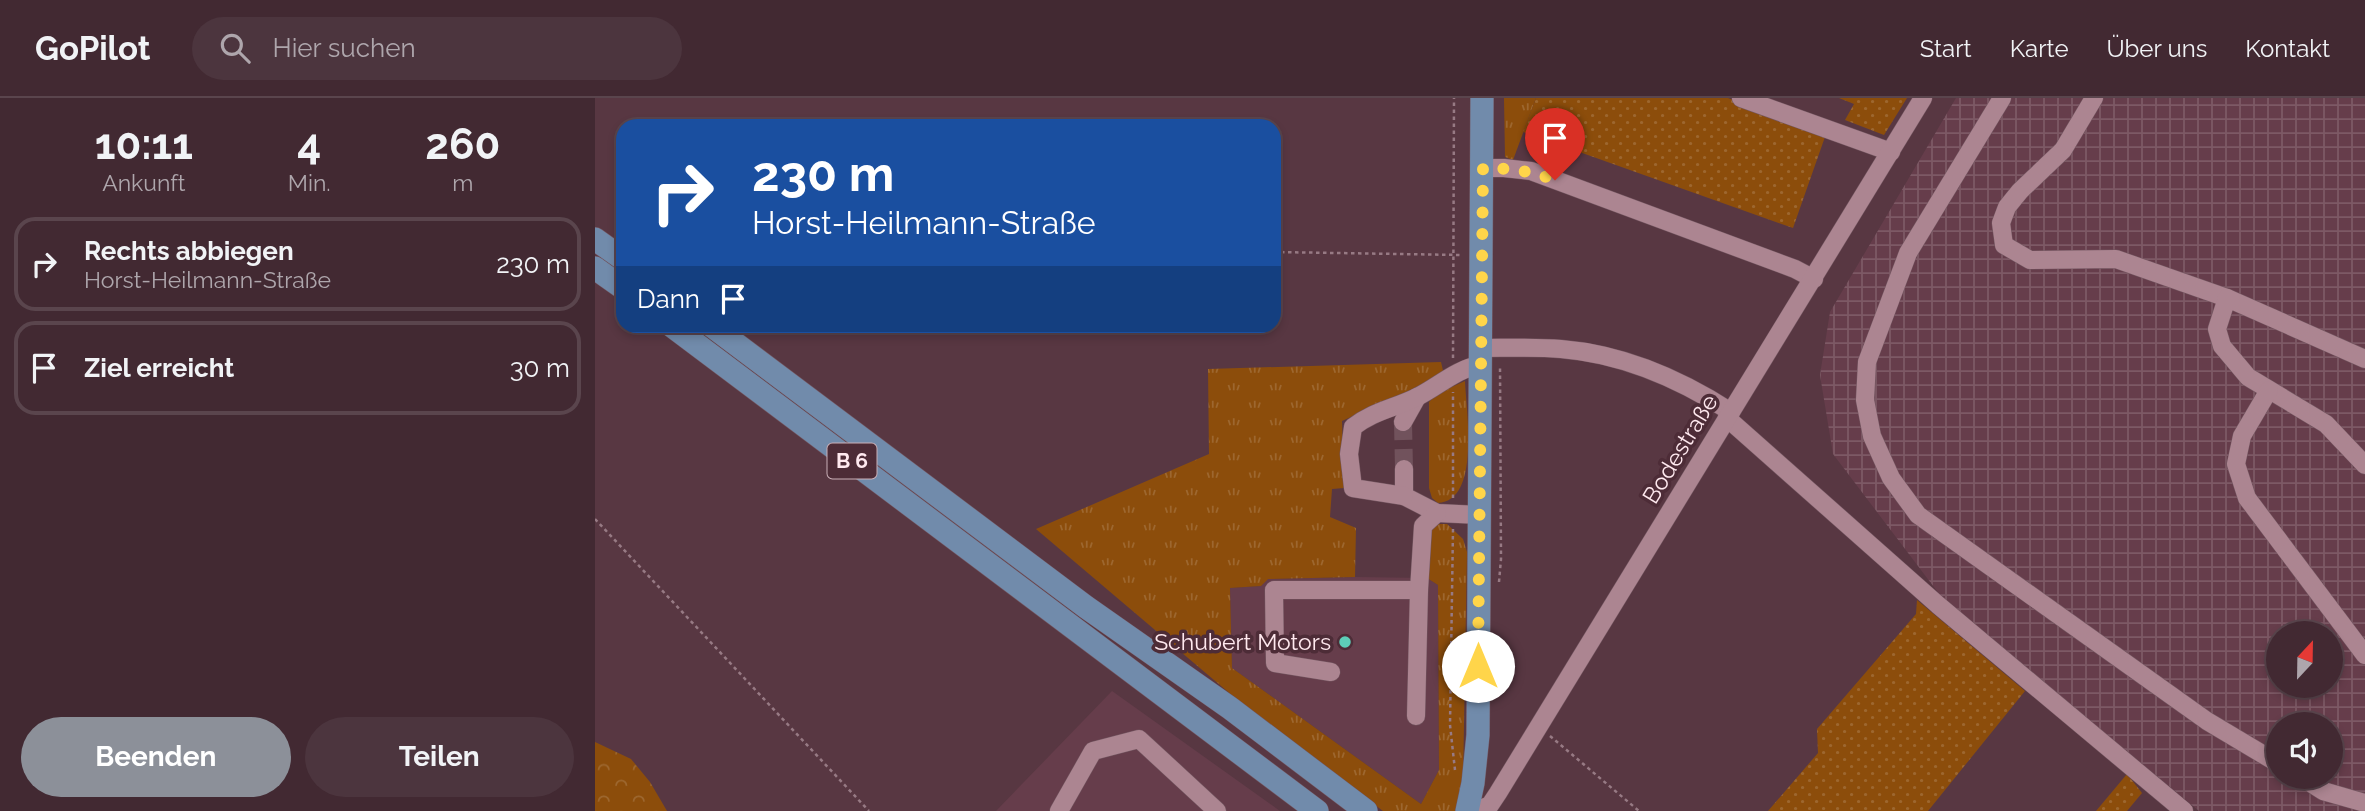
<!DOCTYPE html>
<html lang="de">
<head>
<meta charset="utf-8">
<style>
	:root { --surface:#422932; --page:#4c353e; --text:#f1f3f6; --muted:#aea6ac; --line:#5a454d; --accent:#8c9099 }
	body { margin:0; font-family:Raleway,sans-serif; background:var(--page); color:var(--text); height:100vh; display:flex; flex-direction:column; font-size:26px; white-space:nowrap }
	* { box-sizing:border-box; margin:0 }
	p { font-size:23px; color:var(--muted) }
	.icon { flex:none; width:38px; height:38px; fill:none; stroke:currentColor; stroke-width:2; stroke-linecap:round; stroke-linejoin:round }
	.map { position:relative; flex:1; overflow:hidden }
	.details { display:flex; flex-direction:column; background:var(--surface); width:595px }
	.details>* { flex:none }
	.top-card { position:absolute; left:21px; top:21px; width:665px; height:214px; border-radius:21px; box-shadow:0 4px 10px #0003,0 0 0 2px var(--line); background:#1a4fa0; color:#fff; overflow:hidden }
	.needle { width:46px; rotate:22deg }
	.buttons { position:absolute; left:1671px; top:523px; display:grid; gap:14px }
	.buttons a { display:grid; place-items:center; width:77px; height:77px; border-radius:50%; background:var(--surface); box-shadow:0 4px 10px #0003,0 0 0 2px var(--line); font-size:35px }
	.pin { position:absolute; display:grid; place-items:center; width:60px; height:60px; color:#fff; margin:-72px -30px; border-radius:50% 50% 50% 0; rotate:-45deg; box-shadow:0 0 7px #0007 }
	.pin .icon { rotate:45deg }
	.me { position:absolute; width:77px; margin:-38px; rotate:0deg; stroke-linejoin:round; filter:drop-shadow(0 0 5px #0008) }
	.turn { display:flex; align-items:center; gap:24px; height:147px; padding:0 21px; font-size:32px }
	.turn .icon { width:91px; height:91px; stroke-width:2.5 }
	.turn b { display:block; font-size:49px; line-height:60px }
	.then { display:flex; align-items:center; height:66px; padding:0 21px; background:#0003; gap:14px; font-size:26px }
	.eta { display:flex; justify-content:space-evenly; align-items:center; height:119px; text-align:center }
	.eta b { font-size:42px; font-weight:700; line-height:49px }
	.primary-button { display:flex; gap:14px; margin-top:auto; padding:14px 21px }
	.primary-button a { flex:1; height:80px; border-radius:42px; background:var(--accent); color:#fff; font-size:28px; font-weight:700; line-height:80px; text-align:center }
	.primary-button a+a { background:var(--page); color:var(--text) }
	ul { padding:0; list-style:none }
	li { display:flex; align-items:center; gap:21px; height:94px; margin:0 14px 10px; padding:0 7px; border:4px solid var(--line); border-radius:21px }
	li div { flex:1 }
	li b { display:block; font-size:26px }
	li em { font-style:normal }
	header { display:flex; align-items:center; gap:42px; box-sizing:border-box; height:98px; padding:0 35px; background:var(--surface); border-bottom:2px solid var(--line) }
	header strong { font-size:33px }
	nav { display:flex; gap:38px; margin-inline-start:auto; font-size:24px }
	.search { width:490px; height:63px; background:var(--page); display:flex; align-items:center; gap:18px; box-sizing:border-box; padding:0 24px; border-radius:38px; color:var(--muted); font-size:26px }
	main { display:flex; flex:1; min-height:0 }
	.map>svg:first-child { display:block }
	.built { fill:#663d4b }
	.industrial { fill:url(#industrial-grid); fill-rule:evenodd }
	.grass { fill:url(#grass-tufts) }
	.forest { fill:url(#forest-crowns) }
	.park { fill:url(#park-dots) }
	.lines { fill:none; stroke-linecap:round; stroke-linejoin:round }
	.minor-tunnel { stroke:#71525c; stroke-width:18; stroke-dasharray:18 9; stroke-linecap:butt }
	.minor-casing { stroke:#735660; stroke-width:19 }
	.major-casing { stroke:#735660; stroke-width:24 }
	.path { stroke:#977a84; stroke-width:2.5; stroke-dasharray:3.5 3.5; stroke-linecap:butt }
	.minor { stroke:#ac8591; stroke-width:18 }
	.major { stroke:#718bab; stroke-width:23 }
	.route { stroke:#ffd54a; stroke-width:12; stroke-dasharray:0 21.6 }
	.poi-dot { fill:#5dceb8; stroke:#4d2c37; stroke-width:2.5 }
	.labels { text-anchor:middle; stroke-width:7; stroke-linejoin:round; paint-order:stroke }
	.shield { fill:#4d2c37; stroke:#cab0b8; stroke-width:2 }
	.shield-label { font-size:21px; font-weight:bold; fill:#ffe9ef }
	.street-label { font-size:23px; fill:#ffe9ef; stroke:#4d2c37 }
	.poi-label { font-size:23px; fill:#ffe9ef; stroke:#4d2c37; text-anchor:end }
</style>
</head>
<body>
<header>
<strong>GoPilot</strong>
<div class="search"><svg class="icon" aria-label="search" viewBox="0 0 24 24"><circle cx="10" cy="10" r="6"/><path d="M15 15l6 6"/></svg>Hier suchen</div>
<nav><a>Start</a><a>Karte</a><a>Über uns</a><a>Kontakt</a></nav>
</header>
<main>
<section class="details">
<div class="eta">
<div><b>10:11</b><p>Ankunft</p></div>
<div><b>4</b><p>Min.</p></div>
<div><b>260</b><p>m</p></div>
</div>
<ul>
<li><svg class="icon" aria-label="right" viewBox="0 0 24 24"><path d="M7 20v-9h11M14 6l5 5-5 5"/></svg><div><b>Rechts abbiegen</b><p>Horst-Heilmann-Straße</p></div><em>230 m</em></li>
<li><svg class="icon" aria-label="arrive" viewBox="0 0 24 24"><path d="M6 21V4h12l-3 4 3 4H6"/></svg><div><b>Ziel erreicht</b></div><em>30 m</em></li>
</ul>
<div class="primary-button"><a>Beenden</a><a>Teilen</a></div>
</section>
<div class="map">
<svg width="1770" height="713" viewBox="0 0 1770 713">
	<defs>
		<pattern id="industrial-grid" width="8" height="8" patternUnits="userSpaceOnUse" patternTransform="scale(1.75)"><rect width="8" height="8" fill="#663d4b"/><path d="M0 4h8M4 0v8" fill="none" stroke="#7d5965"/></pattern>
		<pattern id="grass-tufts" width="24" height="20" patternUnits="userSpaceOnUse" patternTransform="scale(1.75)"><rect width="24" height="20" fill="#8c4d0b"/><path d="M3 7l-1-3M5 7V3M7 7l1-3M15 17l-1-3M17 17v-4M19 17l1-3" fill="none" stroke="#9d672f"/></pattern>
		<pattern id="forest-crowns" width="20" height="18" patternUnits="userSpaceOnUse" patternTransform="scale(1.75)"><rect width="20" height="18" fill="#8c4d0b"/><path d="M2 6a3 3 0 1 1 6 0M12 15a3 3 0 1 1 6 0" fill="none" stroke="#9d672f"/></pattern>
		<pattern id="park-dots" width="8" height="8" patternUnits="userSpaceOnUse" patternTransform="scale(1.75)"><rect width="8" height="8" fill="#8c4d0b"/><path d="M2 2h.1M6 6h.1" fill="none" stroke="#9d672f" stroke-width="1.8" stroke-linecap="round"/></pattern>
	</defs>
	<rect width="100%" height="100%" fill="#583742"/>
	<g class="built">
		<polygon points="760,479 832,480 843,487 844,672 826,706 637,570 635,490 666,488 672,481"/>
		<polygon points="517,593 685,713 401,713"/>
	</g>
	<path class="industrial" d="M1361 0H1770V713H1604L1348 501 1238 356 1225 277 1235 214ZM1684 536H1736V588H1684ZM1684 626H1736V679H1684Z"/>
	<g class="grass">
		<polygon points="909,0 941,0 918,62 910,59"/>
		<polygon points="846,264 849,277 747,323 749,390 737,391 735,419 761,430 760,479 673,481 666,488 635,490 637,570 826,706 844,672 843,487 832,480 835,431 838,426 852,426 868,441 872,454 868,683 860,713 788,713 652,610 441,431 614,356 613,271"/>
		<path d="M870 283C871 312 886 403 843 405L837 400 834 390V304L841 296Z"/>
	</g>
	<polygon class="forest" points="0,644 36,661 55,684 72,713 0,713"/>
	<g class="park">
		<polygon points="941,0 1133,0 1231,36 1198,130 928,34"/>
		<polygon points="1244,0 1312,0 1289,37 1250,22 1259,6"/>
		<polygon points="1322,502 1430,593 1333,713 1173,713 1223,655 1222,631 1321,516"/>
		<polygon points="1532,676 1547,695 1532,713 1501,713"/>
	</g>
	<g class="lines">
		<polyline class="minor-tunnel" points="808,324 809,371"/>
		<g class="minor-casing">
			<g id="minor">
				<polyline points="1146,0 1296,54"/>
				<polyline points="1407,0 1313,155 1272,264 1270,302 1277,338 1296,380 1323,417 1612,623 1684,666"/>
				<polyline points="1499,0 1468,52 1425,93 1412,109 1406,125 1409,147 1435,162 1521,161 1632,200"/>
				<polyline points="888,70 909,70 936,73 1200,171 1219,181"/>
				<path d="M886 250C913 250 940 249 966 251 1028 256 1085 281 1136 314"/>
				<polyline points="1770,261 1632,200 1622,231 1627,248 1653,279 1731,326 1770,367"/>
				<polyline points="1674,292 1647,338 1641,366 1652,400 1770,557"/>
				<polyline points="1132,320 1343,507 1589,713"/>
				<polyline points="808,324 822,299"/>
				<polyline points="809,371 809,398 842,415 885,417"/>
				<path d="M809 398 758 390 754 356 758 329C778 313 800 310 822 299 844 288 861 271 885 267"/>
				<polyline points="736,574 680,565 679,492 824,492"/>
				<polyline points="821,618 824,492 828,428 842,415"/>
				<polyline points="1706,679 1728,693 1770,705"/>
				<polyline points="874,707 885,711 895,707 903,695 1328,0"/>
				<polyline points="464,713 498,653 544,641 622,713"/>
			</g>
		</g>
		<g class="major-casing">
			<g id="major">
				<polyline points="0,141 28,161"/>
				<polyline points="0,170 28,190"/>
				<polyline points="77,228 722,713"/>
				<polyline points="117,228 491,509 635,610 771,713"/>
				<polyline points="872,713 878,685 883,637 887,0"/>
			</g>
		</g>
		<g class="path">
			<polyline points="679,154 866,157"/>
			<polyline points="858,260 859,0"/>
			<polyline points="858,400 858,294"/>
			<polyline points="0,421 274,713"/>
			<polyline points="858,431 855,627 860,672"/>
			<polyline points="904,484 906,461 905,267"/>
			<polyline points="955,638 1044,713"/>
		</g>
		<use href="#minor" class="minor"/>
		<use href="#major" class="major"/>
	</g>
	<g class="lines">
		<path class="route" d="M883 568 888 70C914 70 935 73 960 82"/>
	</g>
	<circle class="poi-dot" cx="750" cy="544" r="7"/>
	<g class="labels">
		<rect class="shield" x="232.5" y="345.5" width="49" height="35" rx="5"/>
		<g class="shield-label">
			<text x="257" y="370">B 6</text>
		</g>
		<g class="street-label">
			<text transform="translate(1085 351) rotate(-59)" y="8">Bodestraße</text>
		</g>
		<g class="poi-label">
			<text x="736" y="552">Schubert Motors</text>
		</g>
	</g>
</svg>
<div class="buttons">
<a><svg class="needle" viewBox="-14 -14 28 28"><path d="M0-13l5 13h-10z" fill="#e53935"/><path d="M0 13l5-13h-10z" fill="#aea6ac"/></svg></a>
<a><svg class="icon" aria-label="sound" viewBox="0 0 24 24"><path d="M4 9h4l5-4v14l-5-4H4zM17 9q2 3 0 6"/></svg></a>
</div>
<div class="pin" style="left:960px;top:82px;background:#d93025"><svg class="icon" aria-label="arrive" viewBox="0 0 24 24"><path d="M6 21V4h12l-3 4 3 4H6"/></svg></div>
<svg class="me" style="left:883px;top:568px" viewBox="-20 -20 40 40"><circle r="19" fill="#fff"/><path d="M0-13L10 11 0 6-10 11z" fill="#ffd54a"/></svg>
<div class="top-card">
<div class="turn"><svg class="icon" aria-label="right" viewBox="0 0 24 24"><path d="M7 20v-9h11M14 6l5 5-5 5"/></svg><div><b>230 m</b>Horst-Heilmann-Straße</div></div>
<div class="then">Dann<svg class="icon" aria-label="arrive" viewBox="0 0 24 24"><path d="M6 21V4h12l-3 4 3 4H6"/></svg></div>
</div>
</div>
</main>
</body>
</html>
